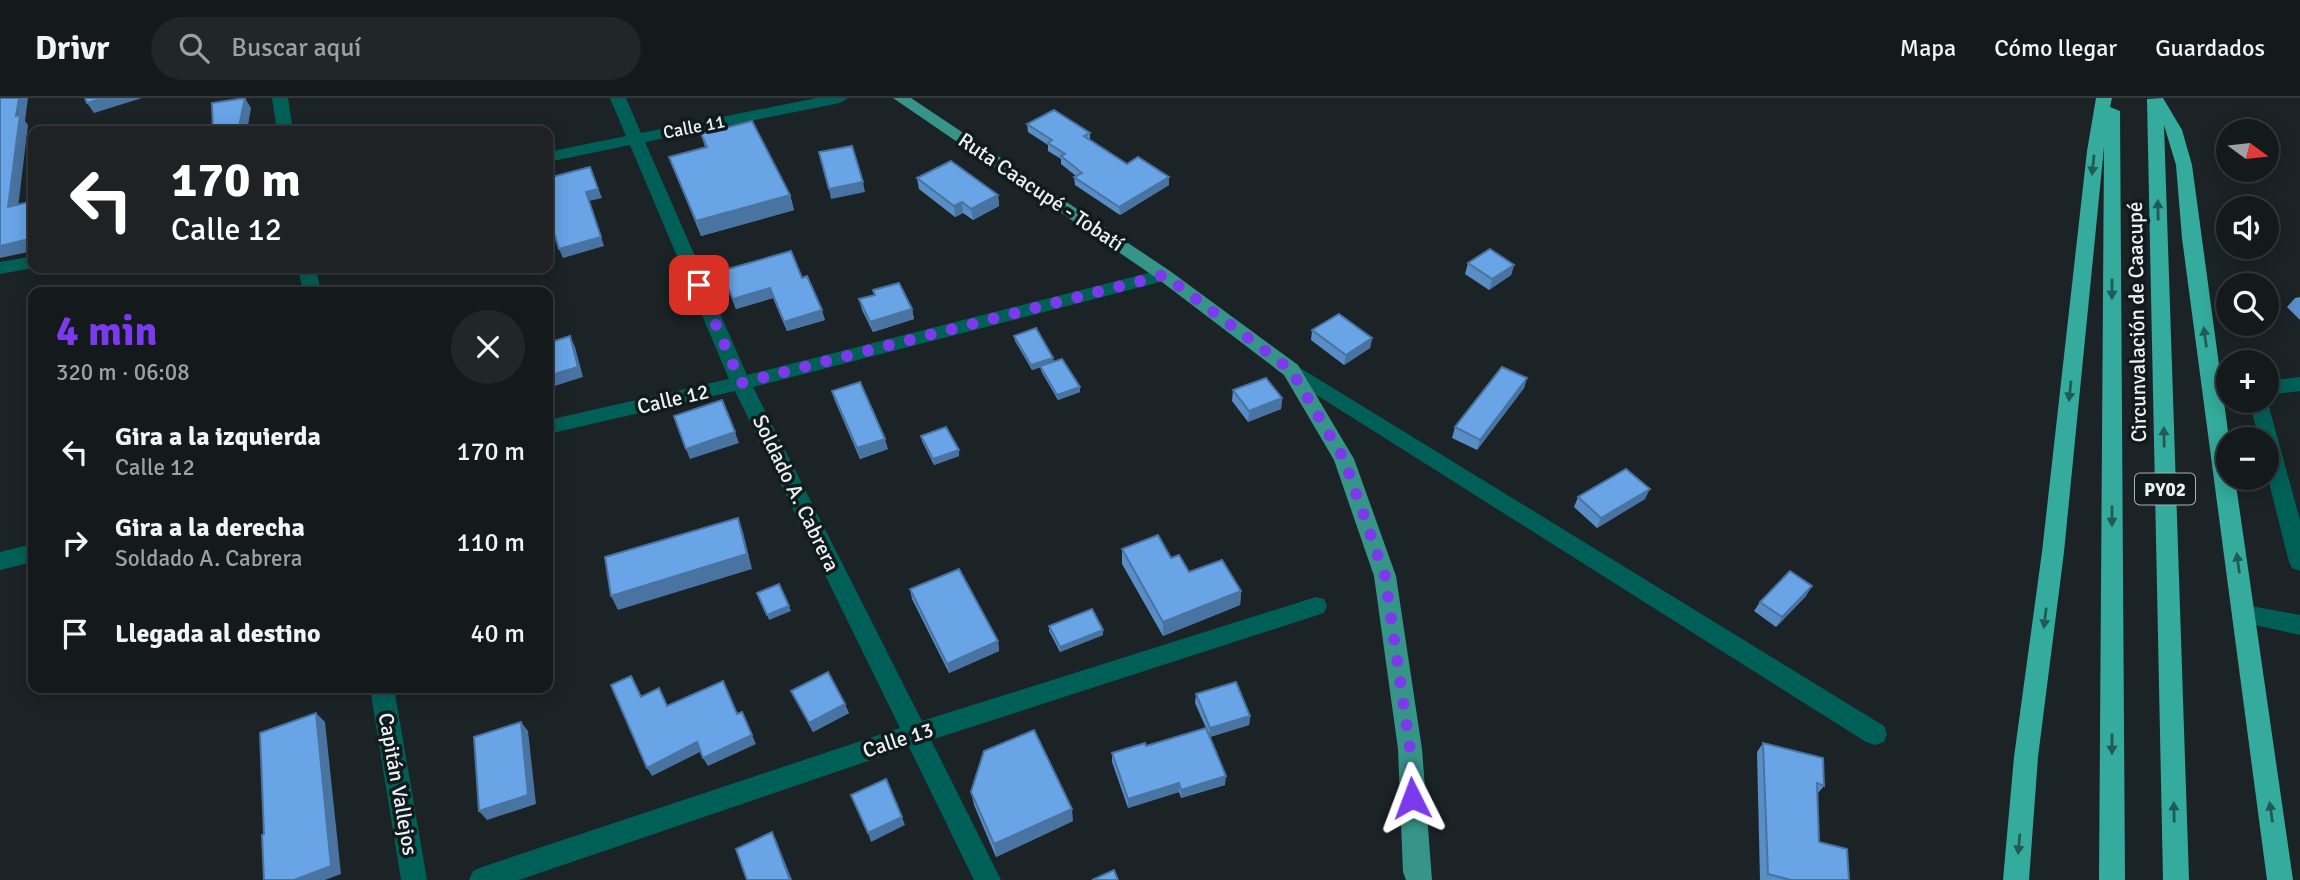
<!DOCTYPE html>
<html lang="es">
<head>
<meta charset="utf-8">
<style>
	:root { --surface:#141a1c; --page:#212729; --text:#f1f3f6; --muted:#9da1a3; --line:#33383b; --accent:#7c3aed }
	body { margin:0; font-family:Signika,sans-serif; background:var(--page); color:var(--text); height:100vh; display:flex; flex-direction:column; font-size:26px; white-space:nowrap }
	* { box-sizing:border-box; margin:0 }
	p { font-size:23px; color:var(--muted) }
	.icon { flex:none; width:38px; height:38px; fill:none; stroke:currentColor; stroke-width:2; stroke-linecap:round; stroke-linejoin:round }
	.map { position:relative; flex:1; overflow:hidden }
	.panel { position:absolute; left:28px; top:189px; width:525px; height:406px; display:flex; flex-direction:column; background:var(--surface); border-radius:14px; box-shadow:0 4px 18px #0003,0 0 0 2px var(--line) }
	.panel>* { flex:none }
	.guide { position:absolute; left:28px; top:28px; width:525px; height:147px; border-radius:14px; box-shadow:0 4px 18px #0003,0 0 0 2px var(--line); background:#202124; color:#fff; overflow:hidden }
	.needle { width:46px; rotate:105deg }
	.fabs { position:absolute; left:2216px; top:21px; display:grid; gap:14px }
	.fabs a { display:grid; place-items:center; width:63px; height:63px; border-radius:50%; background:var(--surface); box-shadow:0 4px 18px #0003,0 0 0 2px var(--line); font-size:35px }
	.pin { position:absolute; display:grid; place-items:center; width:60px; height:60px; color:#fff; margin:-30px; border-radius:14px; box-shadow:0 4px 10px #0006 }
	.me { position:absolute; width:77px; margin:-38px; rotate:357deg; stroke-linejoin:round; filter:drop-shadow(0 0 5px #0008) }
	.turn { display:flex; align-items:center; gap:24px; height:147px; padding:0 28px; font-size:32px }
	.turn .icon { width:91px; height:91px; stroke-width:2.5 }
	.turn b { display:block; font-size:49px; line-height:60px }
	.round { display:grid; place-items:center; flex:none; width:74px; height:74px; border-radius:37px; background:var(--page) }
	.summary { display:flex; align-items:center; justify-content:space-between; height:119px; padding:0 28px }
	h1 { font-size:42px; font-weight:800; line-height:52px; color:var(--accent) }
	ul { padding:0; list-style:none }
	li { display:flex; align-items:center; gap:21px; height:91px; padding:0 28px }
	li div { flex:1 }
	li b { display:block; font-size:26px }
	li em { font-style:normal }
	header { display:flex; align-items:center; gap:42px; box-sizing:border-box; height:98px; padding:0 35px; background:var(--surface); border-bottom:2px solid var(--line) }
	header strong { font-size:33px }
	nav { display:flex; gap:38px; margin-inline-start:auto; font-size:24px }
	.search { width:490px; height:63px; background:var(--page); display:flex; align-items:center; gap:18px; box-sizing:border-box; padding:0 24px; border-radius:38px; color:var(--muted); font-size:26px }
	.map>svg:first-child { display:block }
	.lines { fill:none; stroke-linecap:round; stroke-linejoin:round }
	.minor { fill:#006057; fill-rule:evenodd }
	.major { fill:#369488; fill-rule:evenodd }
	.highway { fill:#34ab9c; fill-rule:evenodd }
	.wall { fill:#598dc6 }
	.shaded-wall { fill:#4973a1 }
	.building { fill:#68a4e6; stroke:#4973a1; stroke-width:2 }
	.oneway { fill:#215b56 }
	.route { stroke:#7c3aed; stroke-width:12; stroke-dasharray:0 21.6 }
	.labels { text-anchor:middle; stroke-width:7; stroke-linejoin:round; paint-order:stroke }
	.far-street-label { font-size:18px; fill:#ecf2f4; stroke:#111a1d }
	.shield { fill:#111a1d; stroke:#aab1b4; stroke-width:2 }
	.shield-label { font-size:19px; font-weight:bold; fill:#ecf2f4 }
	.street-label { font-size:21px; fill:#ecf2f4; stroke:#111a1d }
</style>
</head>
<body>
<header>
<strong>Drivr</strong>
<div class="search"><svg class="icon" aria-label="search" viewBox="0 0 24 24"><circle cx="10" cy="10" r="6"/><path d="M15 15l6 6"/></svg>Buscar aquí</div>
<nav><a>Mapa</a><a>Cómo llegar</a><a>Guardados</a></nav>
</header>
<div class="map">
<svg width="2300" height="782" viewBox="0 0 2300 782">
	<rect width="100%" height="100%" fill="#1b2326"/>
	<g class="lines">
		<g class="minor">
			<polygon points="272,0 288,0 293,33 277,33"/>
			<polygon points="610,0 626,0 641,35 817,0 848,0 840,5 645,44 747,277 1164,171 1173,177 1164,183 753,289 922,623 1316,499 1324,501 1327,508 1324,515 931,642 1001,782 974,782 909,649 519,782 469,782 473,773 482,769 900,630 735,293 548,336 548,322 729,281 630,47 548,64 548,54 626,38"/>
			<polygon points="33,158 33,170 0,176 0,164"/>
			<polygon points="298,170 316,170 321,194 303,194"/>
			<polygon points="1284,260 1884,628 1887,636 1884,644 1875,647 1866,644 1277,272 1274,267 1277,262"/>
			<polygon points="2300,279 2300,293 2266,297 2266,283"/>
			<polygon points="2266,298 2300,422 2300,473 2292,470 2289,464 2266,372 2266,341 2259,341 2249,303 2266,303"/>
			<polygon points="33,446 33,464 0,472 0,454"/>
			<polygon points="2245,507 2300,517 2300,537 2237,523 2234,516 2237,509"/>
			<polygon points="370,590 394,590 427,782 401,782"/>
		</g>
		<polygon class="major" points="893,0 911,0 1170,173 1298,267 1354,361 1396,478 1422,651 1432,782 1406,782 1403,774 1398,651 1374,478 1334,362 1284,277 1158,181"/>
		<g class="highway">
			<polygon points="2096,0 2112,0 2110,9 2120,13 2125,782 2099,782 2104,49 2064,454 2038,659 2029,782 2003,782 2014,659 2042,454 2087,53"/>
			<polygon points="2163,0 2182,32 2192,67 2229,341 2228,380 2235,380 2293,782 2267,782 2182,140 2176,67 2164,27 2189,782 2163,782 2147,1"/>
		</g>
	</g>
	<g class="wall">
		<polygon points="1027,26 1090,35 1090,42 1127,66 1169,79 1169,87 1120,117 1075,87 1074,79 1076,78 1061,66 1061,61 1048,53 1048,47 1028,34"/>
		<polygon points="701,36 790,97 794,112 701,138 669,59 705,49"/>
		<polygon points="917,80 998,97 999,108 973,122 963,115 955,119 919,91"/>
		<polygon points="1468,165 1514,167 1511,177 1489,192 1465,176"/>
		<polygon points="721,173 802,180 825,222 787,233 773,200 736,211"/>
		<polygon points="873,192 912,211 914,221 873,234 862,212 859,201 874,197"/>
		<polygon points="2300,199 2300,222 2287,209 2295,200"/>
		<polygon points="1312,232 1372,240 1370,250 1344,267 1311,242"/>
		<polygon points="1014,238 1054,264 1080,294 1058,302 1041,273 1041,269 1032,272 1015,243"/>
		<polygon points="1527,280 1524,290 1477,352 1452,340 1455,329"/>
		<polygon points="1233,292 1282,300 1281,311 1248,324 1232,303"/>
		<polygon points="832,293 888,351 860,361 835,303"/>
		<polygon points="921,338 959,358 934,367 922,343"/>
		<polygon points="1578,399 1645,401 1597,430 1574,409"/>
		<polygon points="1122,451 1171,460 1189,474 1241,493 1240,507 1163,538 1122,466"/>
		<polygon points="910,491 998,543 999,553 949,575 912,501"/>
		<polygon points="1806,498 1776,529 1754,513 1760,504"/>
		<polygon points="1049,528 1103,537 1060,554 1049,533"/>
		<polygon points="791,593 849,615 813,634"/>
		<polygon points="1196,596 1250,618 1249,627 1210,639 1225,687 1181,700 1179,694 1128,710 1112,664 1112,655 1146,648 1206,630 1195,605"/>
		<polygon points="1763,645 1824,688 1817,696 1819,744 1849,782 1760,782 1757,654"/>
		<polygon points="971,694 1073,723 996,759 974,707"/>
	</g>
	<g class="shaded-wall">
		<polygon points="19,0 28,0 25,23 28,27 17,119 8,109"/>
		<polygon points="104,0 142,0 94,15 87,5"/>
		<polygon points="245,0 251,10 247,33 238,33"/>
		<polygon points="590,69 602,100 589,103 604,148 563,160 559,151 586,94"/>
		<polygon points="1169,79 1169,87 1120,117 1119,109"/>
		<polygon points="863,84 865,94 831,101 829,91"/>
		<polygon points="790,97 794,112 701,138 696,123"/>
		<polygon points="998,97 999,108 973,122 971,111"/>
		<polygon points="962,104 963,115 955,119 954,108"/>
		<polygon points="549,118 553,127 548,129 548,119"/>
		<polygon points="33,140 33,153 0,160 0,148"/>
		<polygon points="1514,167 1511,177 1489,192 1492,181"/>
		<polygon points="770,190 773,200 736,211 733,201"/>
		<polygon points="912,211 914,221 873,234 870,224"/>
		<polygon points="822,212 825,222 787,233 784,224"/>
		<polygon points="570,238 575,249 583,279 548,290 548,278"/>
		<polygon points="1372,240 1370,250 1344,267 1346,257"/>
		<polygon points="1053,260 1054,265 1032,272 1031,267"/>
		<polygon points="1527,280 1524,290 1477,352 1480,342"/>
		<polygon points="1080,289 1080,294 1058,302 1057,297"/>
		<polygon points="1282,300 1281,311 1248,324 1249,313"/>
		<polygon points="735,334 739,345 690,361 686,351"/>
		<polygon points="885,341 888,351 860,361 857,350"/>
		<polygon points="959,352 959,358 934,367 933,361"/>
		<polygon points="1650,391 1645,401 1597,430 1601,420"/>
		<polygon points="738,420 743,434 752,471 618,512 611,498"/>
		<polygon points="1812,488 1806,498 1776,529 1782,519"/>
		<polygon points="1241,493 1240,507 1163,538 1163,524"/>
		<polygon points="789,508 791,513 769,522 767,517"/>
		<polygon points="1103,532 1103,537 1060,554 1060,549"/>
		<polygon points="998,543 999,553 949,575 947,566"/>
		<polygon points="845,606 849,615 813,634 809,625"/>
		<polygon points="742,614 756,646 708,668 703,660"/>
		<polygon points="316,615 325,624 341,776 325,782 294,782"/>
		<polygon points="1250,618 1249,627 1209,639 1210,630"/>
		<polygon points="521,624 528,633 536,706 487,722 479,713"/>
		<polygon points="697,644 702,653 652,678 647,670"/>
		<polygon points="1226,678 1225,687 1181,700 1181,692"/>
		<polygon points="1179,685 1179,694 1128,710 1128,701"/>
		<polygon points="1072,711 1073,723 996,759 994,746"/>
		<polygon points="902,719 905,727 871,744 868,735"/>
		<polygon points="772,734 776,742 792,782 790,782"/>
	</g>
	<g class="building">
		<polygon points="0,0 19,0 16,18 20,17 8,109 33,103 33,140 0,148"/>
		<polygon points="85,0 104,0 87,5"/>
		<polygon points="245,0 238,33 213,33 212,5"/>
		<polygon points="1054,12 1090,35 1084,38 1127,66 1138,59 1169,79 1119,109 1074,79 1082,75 1061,58 1065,56 1048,45 1052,42 1027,26"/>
		<polygon points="752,23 790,97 696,123 669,59 707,49 701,36"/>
		<polygon points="852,48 863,84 829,91 819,54"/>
		<polygon points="951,63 998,97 971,111 962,104 954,108 917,80"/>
		<polygon points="590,69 598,91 586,94 601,139 559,151 549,118 548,119 548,80"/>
		<polygon points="1490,151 1514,167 1492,181 1468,165"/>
		<polygon points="791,153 802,180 807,178 822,212 784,224 770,190 733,201 721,173"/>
		<polygon points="899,185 912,211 870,224 859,201 875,197 873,192"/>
		<polygon points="1339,216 1372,240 1346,257 1312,232"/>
		<polygon points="1036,230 1053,260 1031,267 1014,238"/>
		<polygon points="570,238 578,269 548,278 548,245"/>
		<polygon points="1062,261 1080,289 1057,297 1040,268"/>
		<polygon points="1502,269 1527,280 1480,342 1455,329"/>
		<polygon points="1266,280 1282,300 1249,313 1233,292"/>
		<polygon points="860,284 885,341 857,350 832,293"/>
		<polygon points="722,302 735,334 686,351 674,318"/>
		<polygon points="946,329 959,352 933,361 921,338"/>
		<polygon points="1626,371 1650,391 1601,420 1578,399"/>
		<polygon points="738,420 747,456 611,498 605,459"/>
		<polygon points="1158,437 1171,460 1179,457 1189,474 1222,462 1241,493 1163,524 1122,451"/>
		<polygon points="959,471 998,543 947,566 910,491"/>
		<polygon points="1790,473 1812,488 1782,519 1760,504"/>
		<polygon points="779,486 789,508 767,517 757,495"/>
		<polygon points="1092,511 1103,532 1060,549 1049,528"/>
		<polygon points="828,574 845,606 809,625 791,593"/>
		<polygon points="631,578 641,599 659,590 667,608 723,583 737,616 742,614 752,637 703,660 697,644 647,670 611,587"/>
		<polygon points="1236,584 1250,618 1210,630 1196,596"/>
		<polygon points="316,615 331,768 294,782 264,782 262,737 264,736 260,635"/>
		<polygon points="521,624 528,697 479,713 474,639"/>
		<polygon points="1206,630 1226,678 1181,692 1179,685 1128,701 1112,655 1145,645 1146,648"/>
		<polygon points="1034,632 1072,711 994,746 971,694 984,653"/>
		<polygon points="1763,645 1823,660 1824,688 1817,685 1819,744 1847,751 1849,782 1791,782 1768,776"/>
		<polygon points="886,681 902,719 868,735 851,697"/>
		<polygon points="772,734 790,782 747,782 736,751"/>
		<polygon points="1114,772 1118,782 1092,782"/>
	</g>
	<defs><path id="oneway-solid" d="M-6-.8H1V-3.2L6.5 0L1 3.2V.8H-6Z" transform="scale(1.75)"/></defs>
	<g class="oneway">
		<use href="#oneway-solid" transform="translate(2093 67) rotate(96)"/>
		<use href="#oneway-solid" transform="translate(2158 112) rotate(-91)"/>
		<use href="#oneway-solid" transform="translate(2112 191) rotate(90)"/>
		<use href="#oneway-solid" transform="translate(2205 239) rotate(-98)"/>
		<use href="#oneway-solid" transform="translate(2070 293) rotate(96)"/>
		<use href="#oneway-solid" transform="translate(2164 339) rotate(-91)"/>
		<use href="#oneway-solid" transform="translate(2112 418) rotate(90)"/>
		<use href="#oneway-solid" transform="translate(2238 465) rotate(-98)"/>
		<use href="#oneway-solid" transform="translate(2045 520) rotate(97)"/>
		<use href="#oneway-solid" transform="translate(2112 646) rotate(90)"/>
		<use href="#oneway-solid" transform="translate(2174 714) rotate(-91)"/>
		<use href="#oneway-solid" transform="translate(2271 714) rotate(-98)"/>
		<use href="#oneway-solid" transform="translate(2019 746) rotate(95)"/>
	</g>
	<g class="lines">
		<polyline class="route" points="699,187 741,285 1164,177 1291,272 1344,361 1385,478 1410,651 1412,700"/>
	</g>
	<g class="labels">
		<g class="far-street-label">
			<text transform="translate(694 29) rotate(-11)" y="6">Calle 11</text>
		</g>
		<rect class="shield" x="2135" y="375.5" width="60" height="31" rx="5"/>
		<g class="shield-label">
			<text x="2165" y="398">PY02</text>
		</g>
		<g class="street-label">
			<text transform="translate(1041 94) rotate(34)" y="7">Ruta Caacupé - Tobatí</text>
			<text transform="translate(2137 224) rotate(-91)" y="7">Circunvalación de Caacupé</text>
			<text transform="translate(673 301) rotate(-13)" y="7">Calle 12</text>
			<text transform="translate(796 395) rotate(64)" y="7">Soldado A. Cabrera</text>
			<text transform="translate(898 642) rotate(-18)" y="7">Calle 13</text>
			<text transform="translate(398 686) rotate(80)" y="7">Capitán Vallejos</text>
		</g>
	</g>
</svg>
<div class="fabs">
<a><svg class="needle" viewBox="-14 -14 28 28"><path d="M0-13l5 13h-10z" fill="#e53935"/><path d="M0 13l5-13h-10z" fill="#9da1a3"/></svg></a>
<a><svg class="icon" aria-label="sound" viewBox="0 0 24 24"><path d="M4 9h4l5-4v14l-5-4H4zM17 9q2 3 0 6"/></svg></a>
<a><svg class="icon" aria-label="search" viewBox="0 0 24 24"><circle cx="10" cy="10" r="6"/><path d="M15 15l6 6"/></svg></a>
<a>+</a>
<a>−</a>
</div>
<div class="pin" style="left:699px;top:187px;background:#d93025"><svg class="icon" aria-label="arrive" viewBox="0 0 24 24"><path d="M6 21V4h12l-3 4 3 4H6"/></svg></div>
<svg class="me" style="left:1412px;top:700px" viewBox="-20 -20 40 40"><path d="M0-17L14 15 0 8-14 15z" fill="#7c3aed" stroke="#fff" stroke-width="4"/></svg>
<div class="guide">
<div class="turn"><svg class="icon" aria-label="left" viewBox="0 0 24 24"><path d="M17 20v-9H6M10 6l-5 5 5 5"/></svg><div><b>170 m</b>Calle 12</div></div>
</div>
<section class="panel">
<div class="summary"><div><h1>4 min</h1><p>320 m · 06:08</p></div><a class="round"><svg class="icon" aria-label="close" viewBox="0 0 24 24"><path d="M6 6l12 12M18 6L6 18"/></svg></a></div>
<ul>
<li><svg class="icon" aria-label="left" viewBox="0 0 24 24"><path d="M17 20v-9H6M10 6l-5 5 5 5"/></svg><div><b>Gira a la izquierda</b><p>Calle 12</p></div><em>170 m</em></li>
<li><svg class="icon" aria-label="right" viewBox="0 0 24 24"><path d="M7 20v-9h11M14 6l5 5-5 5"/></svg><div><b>Gira a la derecha</b><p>Soldado A. Cabrera</p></div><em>110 m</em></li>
<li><svg class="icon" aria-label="arrive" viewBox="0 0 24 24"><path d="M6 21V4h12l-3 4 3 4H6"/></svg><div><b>Llegada al destino</b></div><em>40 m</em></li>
</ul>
</section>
</div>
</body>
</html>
